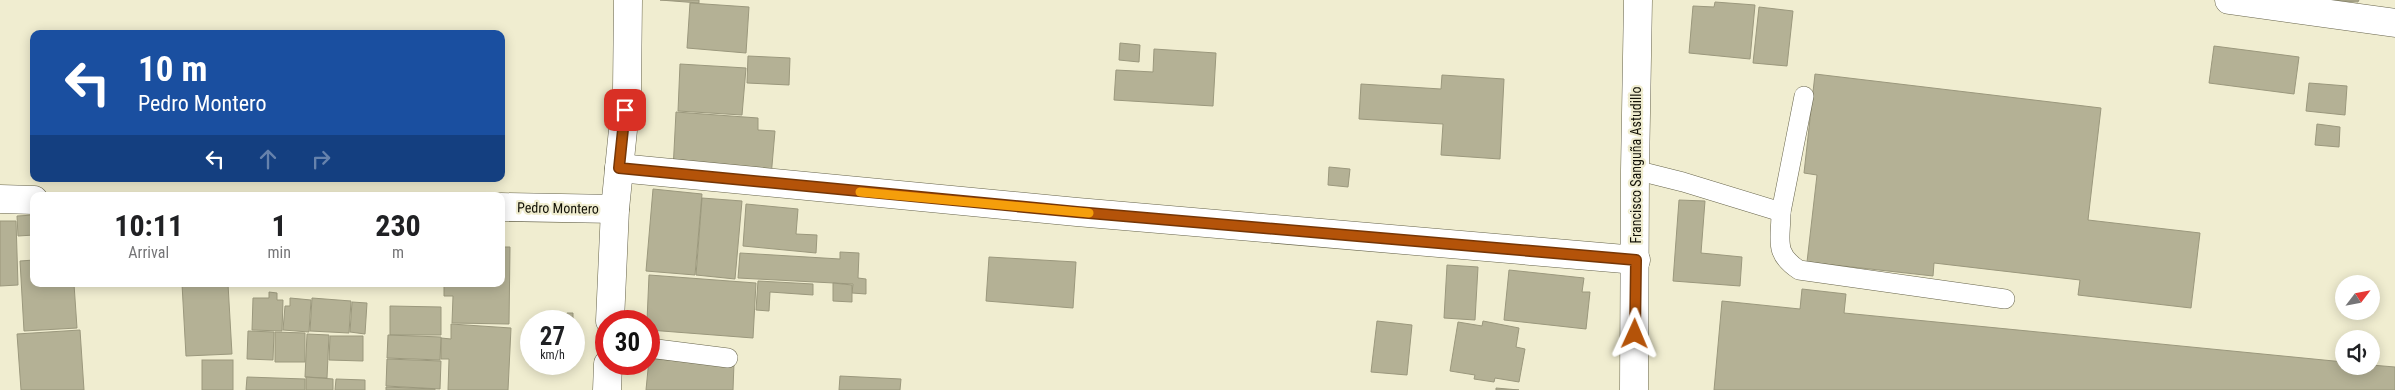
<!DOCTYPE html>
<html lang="en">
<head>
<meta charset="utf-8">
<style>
	:root { --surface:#fff; --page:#f6f6f6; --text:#202124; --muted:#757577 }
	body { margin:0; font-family:"Roboto Condensed",sans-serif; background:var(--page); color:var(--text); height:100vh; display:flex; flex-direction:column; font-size:19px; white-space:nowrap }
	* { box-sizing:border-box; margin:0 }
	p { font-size:16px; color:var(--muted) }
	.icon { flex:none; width:28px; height:28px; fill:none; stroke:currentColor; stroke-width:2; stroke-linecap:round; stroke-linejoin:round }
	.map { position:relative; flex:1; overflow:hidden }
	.details { position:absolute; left:30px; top:192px; width:475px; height:95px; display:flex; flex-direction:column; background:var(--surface); border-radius:10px; box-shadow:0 2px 12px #0003 }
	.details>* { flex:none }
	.hud { position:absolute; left:30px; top:30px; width:475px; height:152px; border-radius:10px; box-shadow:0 2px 12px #0003; background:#1a4fa0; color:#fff; overflow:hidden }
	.needle { width:32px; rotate:58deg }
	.buttons { position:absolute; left:2335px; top:275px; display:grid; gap:10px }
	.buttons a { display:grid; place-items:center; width:45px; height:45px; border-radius:50%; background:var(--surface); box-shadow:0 2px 12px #0003; font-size:25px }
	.speed { position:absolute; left:520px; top:310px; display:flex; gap:10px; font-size:25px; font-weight:700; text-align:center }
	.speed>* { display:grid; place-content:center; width:65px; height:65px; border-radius:50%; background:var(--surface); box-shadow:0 2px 12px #0003; line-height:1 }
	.speed small { font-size:12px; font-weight:400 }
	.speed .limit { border:8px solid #d22; background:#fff; color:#111 }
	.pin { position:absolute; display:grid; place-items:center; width:42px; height:42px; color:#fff; margin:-21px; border-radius:10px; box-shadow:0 2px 8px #0006 }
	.me { position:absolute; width:55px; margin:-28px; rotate:1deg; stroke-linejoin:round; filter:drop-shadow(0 0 4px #0008) }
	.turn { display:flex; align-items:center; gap:18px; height:105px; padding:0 25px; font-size:22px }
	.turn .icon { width:65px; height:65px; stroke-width:2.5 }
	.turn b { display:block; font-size:35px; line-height:42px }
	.lanes { display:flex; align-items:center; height:48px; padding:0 25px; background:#0003; justify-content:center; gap:25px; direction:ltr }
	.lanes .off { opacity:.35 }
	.eta { display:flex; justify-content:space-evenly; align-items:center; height:85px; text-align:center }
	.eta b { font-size:30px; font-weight:700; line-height:35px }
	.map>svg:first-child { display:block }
	.building { fill:#b4b195; stroke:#9b987d }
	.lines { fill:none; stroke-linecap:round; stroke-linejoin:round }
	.lane-casing { stroke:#67644b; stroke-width:20 }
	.street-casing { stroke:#67644b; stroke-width:29 }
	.secondary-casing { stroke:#67644b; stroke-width:29 }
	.lane { stroke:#fff; stroke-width:19 }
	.street { stroke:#fff; stroke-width:28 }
	.secondary { stroke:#fff; stroke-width:28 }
	.route-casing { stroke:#753606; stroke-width:12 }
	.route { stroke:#b45309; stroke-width:9 }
	.slow { stroke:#f59e0b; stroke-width:9 }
	.labels { text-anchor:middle; stroke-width:4.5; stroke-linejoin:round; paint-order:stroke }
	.street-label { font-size:14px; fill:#111006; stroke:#f0edd0 }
</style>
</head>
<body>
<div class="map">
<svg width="2395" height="390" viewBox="0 0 2395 390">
	<rect width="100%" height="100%" fill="#f0edd0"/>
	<g class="building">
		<polygon points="660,0 699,0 699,3"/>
		<polygon points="2327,0 2359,0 2358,2"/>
		<polygon points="1715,2 1755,5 1750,59 1689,53 1693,6 1714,7"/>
		<polygon points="690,3 749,7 746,53 687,48"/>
		<polygon points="1759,7 1793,11 1787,66 1753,63"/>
		<polygon points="1120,43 1140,45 1139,62 1119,60"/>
		<polygon points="2214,46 2299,57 2294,94 2209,83"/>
		<polygon points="1154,49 1216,53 1213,106 1114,100 1116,70 1153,72"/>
		<polygon points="748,56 790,58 789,85 747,83"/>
		<polygon points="680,64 746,68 742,115 678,111"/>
		<polygon points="1815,74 2101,108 2088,220 2200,233 2191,308 2078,295 2080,280 1934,263 1933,276 1807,262 1817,175 1804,173"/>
		<polygon points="1442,75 1504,79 1500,159 1441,155 1443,124 1359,119 1361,84 1441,89"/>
		<polygon points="2309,83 2347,86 2345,115 2306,111"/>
		<polygon points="676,112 758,118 758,130 775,131 771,177 673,170"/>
		<polygon points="2317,124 2340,127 2339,147 2315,145"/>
		<polygon points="1329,167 1350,169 1348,187 1328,185"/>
		<polygon points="653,189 702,194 695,275 646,271"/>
		<polygon points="702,198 742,201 735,279 696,275"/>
		<polygon points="1679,200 1705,201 1701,253 1742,257 1740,286 1673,281"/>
		<polygon points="746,204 798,209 796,234 817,235 816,253 743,246"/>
		<polygon points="34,215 34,235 18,236 17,216"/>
		<polygon points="0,221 16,221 18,285 0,286"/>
		<polygon points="501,247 510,247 509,324 452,323 453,296 444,296 444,284 501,284"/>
		<polygon points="840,252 859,253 858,278 866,279 866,294 852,293 853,284 738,278 740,253 840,259"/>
		<polygon points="989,257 1076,262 1073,308 986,301"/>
		<polygon points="34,260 34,284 74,284 77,328 24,331 20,261"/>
		<polygon points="1447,265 1478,267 1475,320 1444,318"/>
		<polygon points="1509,270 1584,278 1582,292 1590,292 1586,329 1504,320"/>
		<polygon points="649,275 756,283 753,338 649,330 649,321 647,321"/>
		<polygon points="758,281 813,284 813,295 770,292 769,311 756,310"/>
		<polygon points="833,283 852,285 852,302 833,301"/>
		<polygon points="182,284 228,284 232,354 186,356"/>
		<polygon points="1802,289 1846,294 1844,313 2344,362 2344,366 2371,365 2395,367 2395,390 1714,390 1722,301 1800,309"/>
		<polygon points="269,292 277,293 277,300 283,300 282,331 252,330 253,298 269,298"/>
		<polygon points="290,298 311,300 309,332 283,330 285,306 290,306"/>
		<polygon points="312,298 351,301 349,333 310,331"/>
		<polygon points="352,302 367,303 365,334 350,332"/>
		<polygon points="390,306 441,307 441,335 390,335"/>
		<polygon points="567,313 573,313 573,321 566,321"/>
		<polygon points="1377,321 1412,325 1407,375 1371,372"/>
		<polygon points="1483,321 1519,328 1516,347 1525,349 1519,382 1495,378 1494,382 1474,379 1475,375 1450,371 1458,322 1482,326"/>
		<polygon points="451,324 511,328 508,390 448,390 449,359 441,359 441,338 451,339"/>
		<polygon points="80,330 84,390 21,390 17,334"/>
		<polygon points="248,331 274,332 273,360 247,359"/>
		<polygon points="275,332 305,333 305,362 275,362"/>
		<polygon points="307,334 329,335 327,378 305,377"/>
		<polygon points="388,335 441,337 440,360 387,358"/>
		<polygon points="330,336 363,336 363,361 329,360"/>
		<polygon points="387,359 441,361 440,389 386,386"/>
		<polygon points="649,359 734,363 733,390 646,390"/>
		<rect x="202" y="360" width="31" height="30"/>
		<polygon points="840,376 901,379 900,390 839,390"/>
		<polygon points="247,377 305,379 305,390 246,390"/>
		<polygon points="306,377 333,379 333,390 306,390"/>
		<polygon points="336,379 365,380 365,390 335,390"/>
		<polygon points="386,387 435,389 435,390 386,390"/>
		<polygon points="1496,388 1519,390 1496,390"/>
	</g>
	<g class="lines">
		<g class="lane-casing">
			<g id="lane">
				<polyline points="1635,170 1683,182 1781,212 1804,96"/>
				<path d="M1781 212C1781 240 1773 253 1799 270L2005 299"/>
				<polyline points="649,348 728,358"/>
			</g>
		</g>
		<g class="street-casing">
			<g id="street">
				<polyline points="2229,0 2395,23"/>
				<polyline points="619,168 1077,212 1636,260"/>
				<polyline points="0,199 34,200"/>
				<polyline points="501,207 615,209"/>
				<polyline points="1634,390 1635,170 1638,0"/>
			</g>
		</g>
		<g class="secondary-casing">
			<g id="secondary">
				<polyline points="610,321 615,209 627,90 628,0"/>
				<polyline points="607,390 608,364"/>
			</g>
		</g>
		<use href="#lane" class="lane"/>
		<use href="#street" class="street"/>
		<use href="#secondary" class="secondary"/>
	</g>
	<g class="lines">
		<g class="route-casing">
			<polyline id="route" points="625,110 619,168 1077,212 1636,260 1635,334"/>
		</g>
		<use href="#route" class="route"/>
		<polyline class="slow" points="860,192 1089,213"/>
	</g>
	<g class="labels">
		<g class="street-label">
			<text transform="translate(1636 165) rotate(-90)" y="5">Francisco Sanguña Astudillo</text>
			<text transform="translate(558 208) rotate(1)" y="5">Pedro Montero</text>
		</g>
	</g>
</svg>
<div class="buttons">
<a><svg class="needle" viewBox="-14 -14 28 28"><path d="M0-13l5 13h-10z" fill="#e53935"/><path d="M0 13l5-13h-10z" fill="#757577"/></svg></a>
<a><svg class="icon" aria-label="sound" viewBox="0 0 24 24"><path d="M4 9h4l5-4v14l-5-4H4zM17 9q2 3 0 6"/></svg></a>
</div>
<div class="speed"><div>27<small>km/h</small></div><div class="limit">30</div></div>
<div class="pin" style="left:625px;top:110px;background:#d93025"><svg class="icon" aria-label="arrive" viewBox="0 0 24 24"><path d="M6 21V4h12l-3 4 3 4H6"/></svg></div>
<svg class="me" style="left:1635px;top:334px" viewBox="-20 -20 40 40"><path d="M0-17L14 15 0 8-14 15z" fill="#b45309" stroke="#fff" stroke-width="4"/></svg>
<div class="hud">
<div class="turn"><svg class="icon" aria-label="left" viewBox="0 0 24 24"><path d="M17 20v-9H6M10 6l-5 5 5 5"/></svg><div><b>10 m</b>Pedro Montero</div></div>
<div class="lanes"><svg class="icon" aria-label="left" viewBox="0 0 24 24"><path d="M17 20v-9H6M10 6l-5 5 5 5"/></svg><svg class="icon off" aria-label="ahead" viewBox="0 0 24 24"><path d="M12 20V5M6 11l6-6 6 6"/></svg><svg class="icon off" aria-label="right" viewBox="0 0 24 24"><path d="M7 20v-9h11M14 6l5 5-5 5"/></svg></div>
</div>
<section class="details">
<div class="eta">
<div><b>10:11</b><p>Arrival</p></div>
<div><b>1</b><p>min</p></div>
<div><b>230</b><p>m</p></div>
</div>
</section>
</div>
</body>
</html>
